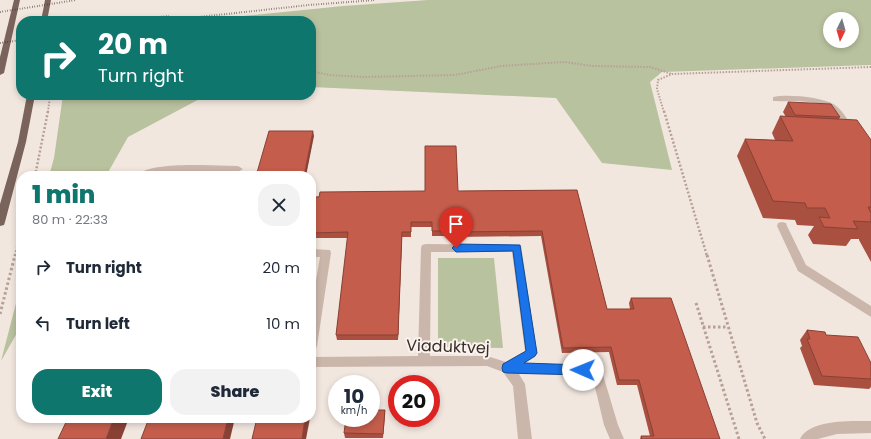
<!DOCTYPE html>
<html lang="en">
<head>
<meta charset="utf-8">
<style>
	:root { --surface:#fff; --page:#f2f2f3; --text:#1f2937; --muted:#747a83; --accent:#0f766e }
	body { margin:0; font-family:Poppins,sans-serif; background:var(--page); color:var(--text); height:100vh; display:flex; flex-direction:column; font-size:15px; white-space:nowrap }
	* { box-sizing:border-box; margin:0 }
	p { font-size:13px; color:var(--muted) }
	.icon { flex:none; width:22px; height:22px; fill:none; stroke:currentColor; stroke-width:2; stroke-linecap:round; stroke-linejoin:round }
	.map { position:relative; flex:1; overflow:hidden }
	.details { position:absolute; left:16px; top:171px; width:300px; height:252px; display:flex; flex-direction:column; background:var(--surface); border-radius:16px; box-shadow:0 2px 6px #0003 }
	.details>* { flex:none }
	.banner { position:absolute; left:16px; top:16px; width:300px; height:84px; border-radius:16px; box-shadow:0 2px 6px #0003; background:#0f766e; color:#fff; overflow:hidden }
	.needle { width:26px; rotate:185deg }
	.fabs { position:absolute; left:823px; top:12px; display:grid; gap:8px }
	.fabs a { display:grid; place-items:center; width:36px; height:36px; border-radius:50%; background:var(--surface); box-shadow:0 2px 6px #0003; font-size:20px }
	.speed { position:absolute; left:328px; top:375px; display:flex; gap:8px; font-size:20px; font-weight:700; text-align:center }
	.speed>* { display:grid; place-content:center; width:52px; height:52px; border-radius:50%; background:var(--surface); box-shadow:0 2px 6px #0003; line-height:1 }
	.speed small { font-size:10px; font-weight:400 }
	.speed .limit { border:6px solid #d22; background:#fff; color:#111 }
	.pin { position:absolute; display:grid; place-items:center; width:34px; height:34px; color:#fff; margin:-41px -17px; border-radius:50% 50% 50% 0; rotate:-45deg; box-shadow:0 0 4px #0007 }
	.pin .icon { rotate:45deg }
	.me { position:absolute; width:44px; margin:-22px; rotate:271deg; stroke-linejoin:round; filter:drop-shadow(0 0 3px #0008) }
	.turn { display:flex; align-items:center; gap:14px; height:84px; padding:0 16px; font-size:18px }
	.turn .icon { width:52px; height:52px; stroke-width:2.5 }
	.turn b { display:block; font-size:28px; line-height:34px }
	.round { display:grid; place-items:center; flex:none; width:42px; height:42px; border-radius:16px; background:var(--page) }
	.headline { display:flex; align-items:center; justify-content:space-between; height:68px; padding:0 16px }
	h1 { font-size:24px; font-weight:800; line-height:30px; color:var(--accent) }
	.button { display:flex; gap:8px; margin-top:auto; padding:8px 16px }
	.button a { flex:1; height:46px; border-radius:16px; background:var(--accent); color:#fff; font-size:16px; font-weight:800; line-height:46px; text-align:center }
	.button a+a { background:var(--page); color:var(--text) }
	ul { padding:0; list-style:none }
	li { display:flex; align-items:center; gap:12px; height:56px; padding:0 16px }
	li div { flex:1 }
	li b { display:block; font-size:15px }
	li em { font-style:normal }
	.map>svg:first-child { display:block }
	.green { fill:#b9c29f; fill-rule:evenodd }
	.lines { fill:none; stroke-linecap:round; stroke-linejoin:round }
	.path-far2 { stroke:#b7a095; stroke-width:2; stroke-dasharray:1.5 1.5; stroke-linecap:butt }
	.path-far1 { stroke:#b7a095; stroke-width:2.5; stroke-dasharray:2 2; stroke-linecap:butt }
	.path { stroke:#b7a095; stroke-width:3; stroke-dasharray:2.5 2.5; stroke-linecap:butt }
	.minor { fill:#cbb6ab; fill-rule:evenodd }
	.major { fill:#7a635b; fill-rule:evenodd }
	.rail { stroke:#392d2a; stroke-width:2; stroke-dasharray:0.5 2; stroke-linecap:butt }
	.wall { fill:#a95041 }
	.shaded-wall { fill:#894135 }
	.building { fill:#c45d4c; stroke:#894135 }
	.route { fill:#1a73e8; stroke:#114b97 }
	.labels { text-anchor:middle; stroke-width:4; stroke-linejoin:round; paint-order:stroke }
	.near-street-label { font-size:16px; fill:#392d2a; stroke:#faf2ec }
</style>
</head>
<body>
<div class="map">
<svg width="871" height="439" viewBox="0 0 871 439">
	<rect width="100%" height="100%" fill="#f2e7df"/>
	<g class="green">
		<path d="M428 0H871V65L662 72 650 82 672 170 602 163 556 98 311 87V21H194L343 6ZM830 19H852V41H830Z"/>
		<polygon points="63,95 207,95 128,137 106,176 49,176 54,158"/>
		<polygon points="438,258 494,258 503,348 438,347"/>
		<polygon points="21,284 21,326 1,361"/>
	</g>
	<g class="lines">
		<g class="path-far2">
			<polyline points="315,72 329,75 364,77 455,75 501,66 565,62 592,66 650,67 672,74"/>
			<polyline points="48,112 50,95"/>
			<polyline points="664,112 657,89 658,80 672,74 871,67"/>
		</g>
		<g class="path-far1">
			<polyline points="664,111 707,256"/>
			<polyline points="35,176 48,111"/>
			<polyline points="15,256 21,232"/>
		</g>
		<g class="path">
			<polyline points="707,255 757,423 765,439"/>
			<polyline points="696,303 739,439"/>
			<polyline points="0,314 15,255"/>
			<polyline points="703,327 728,327"/>
		</g>
		<g class="minor">
			<path d="M773 97C788 94 822 97 835 105 843 111 849 121 853 130L852 132H846C842 126 839 118 834 113 820 98 794 102 776 101H773Z"/>
			<path d="M202 165 238 166 243 169 238 172C217 172 197 171 176 172 163 173 150 176 136 176 146 164 187 165 202 165Z"/>
			<polygon points="782,222 786,223 787,226 806,265 871,306 871,317 798,271 777,226 778,223"/>
			<path d="M426 244 521 245 537 353 535 357 525 363 583 365 603 375 618 425 624 439H610L604 425 594 383 581 375 519 374 525 384 532 439H518L513 386 503 372 487 366 311 367V357L418 356 421 248 422 245ZM431 252H512L525 351 506 362 487 356H430Z"/>
			<polygon points="311,249 330,250 331,253 317,346 315,350 311,351 311,310 320,257 311,257"/>
			<path d="M871 421V433L837 434 818 439H800C809 419 853 421 871 421Z"/>
		</g>
		<g class="major">
			<polygon points="14,0 20,0 4,73 0,75 0,57"/>
			<polygon points="45,0 51,0 47,21 41,21"/>
			<polygon points="27,95 35,95 26,142 5,222 4,225 0,226 0,204 18,142"/>
		</g>
		<g class="rail">
			<polyline points="0,12 76,0"/>
			<polyline points="124,21 169,16"/>
			<polyline points="162,21 309,5 375,0"/>
			<polyline points="0,43 21,40"/>
		</g>
	</g>
	<g class="wall">
		<polygon points="788,102 840,117 839,119 871,140 871,262 859,240 859,239 851,239 846,246 813,244 808,235 814,226 797,225 795,220 763,218 737,156 745,139 775,140 772,133 780,116 786,117 783,112"/>
		<polygon points="577,190 607,309 630,309 629,303 631,298 720,439 640,439 641,436 650,436 637,385 617,385 609,352 562,353 541,236 454,237 454,227 444,227 444,236 432,236 432,227 411,227 411,237 402,237 398,340 337,340 336,335 348,238 311,238 311,197 458,191"/>
		<polygon points="807,330 826,335 871,363 871,387 869,389 814,385 800,348 802,346 800,340"/>
		<polygon points="385,410 385,415 383,438 345,438 344,433"/>
	</g>
	<g class="shaded-wall">
		<polygon points="313,131 314,136 306,176 304,176"/>
		<polygon points="402,232 402,237 398,340 398,335"/>
		<polygon points="114,418 129,418 121,439 106,439"/>
		<polygon points="228,418 235,418 230,439 223,439"/>
		<polygon points="305,418 310,418 306,439 302,439"/>
	</g>
	<g class="building">
		<polygon points="788,102 831,104 840,117 795,115"/>
		<polygon points="780,116 857,120 871,140 871,207 868,207 871,213 871,222 853,221 858,229 824,227 819,217 830,218 825,208 807,208 805,203 773,201 745,139 793,141"/>
		<polygon points="269,131 313,131 304,176 256,176"/>
		<polygon points="425,146 456,146 458,191 577,190 607,309 634,309 631,298 671,298 720,439 642,439 641,436 654,436 639,380 619,380 611,347 563,348 542,231 454,232 454,222 444,222 444,231 432,231 432,222 411,222 411,232 402,232 398,335 336,335 348,232 311,233 311,197 319,197 320,192 425,191"/>
		<polygon points="807,330 825,332 826,335 858,337 871,363 871,379 822,376 807,339 810,339"/>
		<polygon points="371,410 385,410 383,434 344,433 346,418 371,418"/>
		<polygon points="68,418 114,418 106,439 58,439"/>
		<polygon points="149,418 228,418 223,439 141,439"/>
		<polygon points="257,418 305,418 302,439 252,439"/>
	</g>
	<polygon class="route" points="456,244 520,245 537,353 535,356 524,363 583,365 587,366 588,370 587,373 583,375 507,373 503,372 502,368 503,364 526,351 513,251 456,252 452,248"/>
	<g class="labels">
		<g class="near-street-label">
			<text transform="translate(448 346) rotate(2)" y="6">Viaduktvej</text>
		</g>
	</g>
</svg>
<div class="fabs">
<a><svg class="needle" viewBox="-14 -14 28 28"><path d="M0-13l5 13h-10z" fill="#e53935"/><path d="M0 13l5-13h-10z" fill="#747a83"/></svg></a>
</div>
<div class="speed"><div>10<small>km/h</small></div><div class="limit">20</div></div>
<div class="pin" style="left:456px;top:248px;background:#d93025"><svg class="icon" aria-label="arrive" viewBox="0 0 24 24"><path d="M6 21V4h12l-3 4 3 4H6"/></svg></div>
<svg class="me" style="left:583px;top:370px" viewBox="-20 -20 40 40"><circle r="19" fill="#fff"/><path d="M0-13L10 11 0 6-10 11z" fill="#1a73e8"/></svg>
<div class="banner">
<div class="turn"><svg class="icon" aria-label="right" viewBox="0 0 24 24"><path d="M7 20v-9h11M14 6l5 5-5 5"/></svg><div><b>20 m</b>Turn right</div></div>
</div>
<section class="details">
<div class="headline"><div><h1>1 min</h1><p>80 m · 22:33</p></div><a class="round"><svg class="icon" aria-label="close" viewBox="0 0 24 24"><path d="M6 6l12 12M18 6L6 18"/></svg></a></div>
<ul>
<li><svg class="icon" aria-label="right" viewBox="0 0 24 24"><path d="M7 20v-9h11M14 6l5 5-5 5"/></svg><div><b>Turn right</b></div><em>20 m</em></li>
<li><svg class="icon" aria-label="left" viewBox="0 0 24 24"><path d="M17 20v-9H6M10 6l-5 5 5 5"/></svg><div><b>Turn left</b></div><em>10 m</em></li>
</ul>
<div class="button"><a>Exit</a><a>Share</a></div>
</section>
</div>
</body>
</html>
